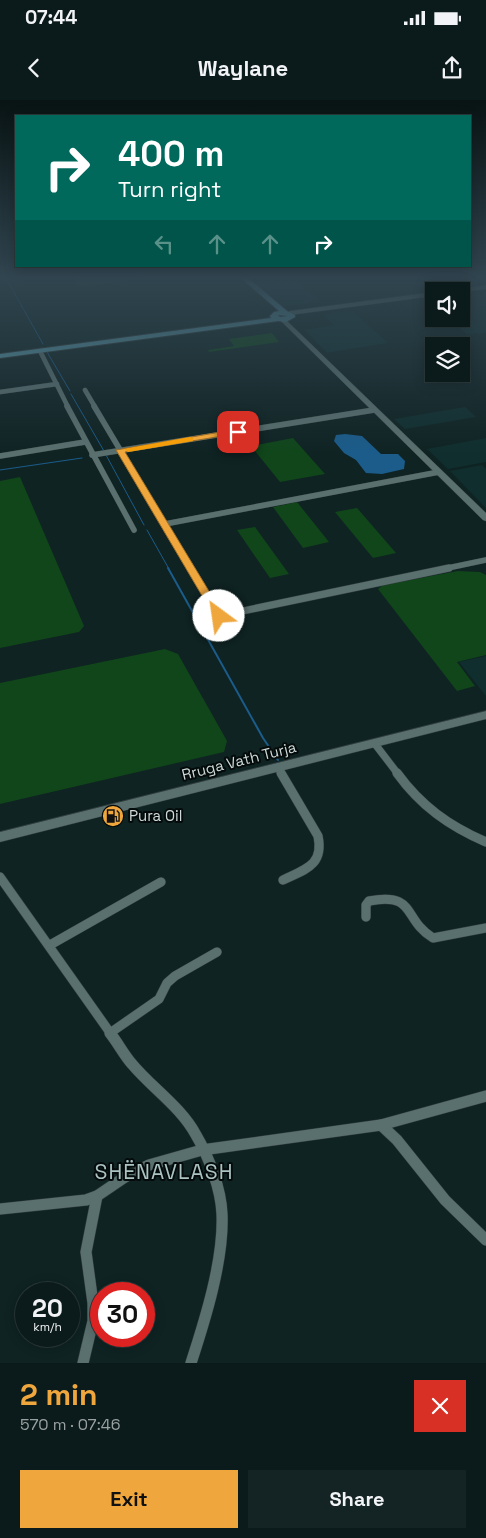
<!DOCTYPE html>
<html lang="en">
<head>
<meta charset="utf-8">
<style>
	:root { --surface:#0b1a1a; --page:#142323; --text:#f1f3f6; --muted:#9aa1a2; --line:#2b3839; --accent:#efa73d }
	body { margin:0; font-family:"Space Grotesk",sans-serif; background:var(--page); color:var(--text); height:100vh; display:flex; flex-direction:column; font-size:19px; white-space:nowrap }
	* { box-sizing:border-box; margin:0 }
	p { font-size:16px; color:var(--muted) }
	.icon { flex:none; width:28px; height:28px; fill:none; stroke:currentColor; stroke-width:2; stroke-linecap:round; stroke-linejoin:round }
	.map { position:relative; height:1263px; overflow:hidden }
	.drawer { display:flex; flex-direction:column; background:var(--surface); flex:1 }
	.drawer>* { flex:none }
	.top-card { position:absolute; left:15px; top:15px; width:456px; height:152px; border-radius:0px; box-shadow:0 2px 12px #0003,0 0 0 1px var(--line); background:#00695c; color:#fff; overflow:hidden }
	.buttons { position:absolute; left:425px; top:182px; display:grid; gap:10px }
	.buttons a { display:grid; place-items:center; width:45px; height:45px; border-radius:0px; background:var(--surface); box-shadow:0 2px 12px #0003,0 0 0 1px var(--line); font-size:25px }
	.speed { position:absolute; left:15px; top:1182px; display:flex; gap:10px; font-size:25px; font-weight:700; text-align:center }
	.speed>* { display:grid; place-content:center; width:65px; height:65px; border-radius:50%; background:var(--surface); box-shadow:0 2px 12px #0003,0 0 0 1px var(--line); line-height:1 }
	.speed small { font-size:12px; font-weight:400 }
	.speed .limit { border:8px solid #d22; background:#fff; color:#111 }
	.pin { position:absolute; display:grid; place-items:center; width:42px; height:42px; color:#fff; margin:-21px; border-radius:10px; box-shadow:0 2px 8px #0006 }
	.me { position:absolute; width:55px; margin:-28px; rotate:329deg; stroke-linejoin:round; filter:drop-shadow(0 0 4px #0008) }
	.turn { display:flex; align-items:center; gap:18px; height:105px; padding:0 20px; font-size:22px }
	.turn .icon { width:65px; height:65px; stroke-width:2.5 }
	.turn b { display:block; font-size:35px; line-height:42px }
	.lanes { display:flex; align-items:center; height:48px; padding:0 20px; background:#0003; justify-content:center; gap:25px; direction:ltr }
	.lanes .off { opacity:.35 }
	.round { display:grid; place-items:center; flex:none; width:52px; height:52px; border-radius:0px; background:var(--page) }
	.headline { display:flex; align-items:center; justify-content:space-between; height:85px; padding:0 20px }
	h1 { font-size:30px; font-weight:700; line-height:38px; color:var(--accent) }
	.cta { display:flex; gap:10px; margin-top:auto; padding:10px 20px }
	.cta a { flex:1; height:58px; border-radius:0px; background:var(--accent); color:#111; font-size:20px; font-weight:700; line-height:58px; text-align:center }
	.cta a+a { background:var(--page); color:var(--text) }
	.status { display:flex; justify-content:space-between; align-items:center; height:35px; padding:0 25px; background:var(--surface); direction:ltr }
	.status svg { height:14px; fill:currentColor }
	header { display:flex; justify-content:space-between; align-items:center; height:65px; padding:0 20px; background:var(--surface); font-size:22px; font-weight:700 }
	.map>svg:first-child { display:block }
	.built { fill:#102e2e }
	.green { fill:#10461a }
	.water { fill:#1b5c8b }
	.lines { fill:none; stroke-linecap:round; stroke-linejoin:round }
	.stream-far1 { stroke:#1b5c8b; stroke-width:1 }
	.stream { stroke:#1b5c8b; stroke-width:2 }
	.street-far4-casing { stroke:#313d3d; stroke-width:5 }
	.street-far3-casing { stroke:#313d3d; stroke-width:6 }
	.street-far2-casing { stroke:#313d3d; stroke-width:8 }
	.street-far1-casing { stroke:#313d3d; stroke-width:10 }
	.street-casing { stroke:#313d3d; stroke-width:12 }
	.secondary-casing { stroke:#313d3d; stroke-width:1 }
	.primary-casing { stroke:#313d3d; stroke-width:2 }
	.street-far4 { stroke:#5a706f; stroke-width:4.5 }
	.street-far3 { stroke:#5a706f; stroke-width:5.5 }
	.street-far2 { stroke:#5a706f; stroke-width:7 }
	.street-far1 { stroke:#5a706f; stroke-width:9 }
	.street { stroke:#5a706f; stroke-width:11 }
	.secondary { fill:#5a706f; fill-rule:evenodd }
	.primary { fill:#5796a6; fill-rule:evenodd }
	.route { fill:#efa73d; stroke:#9b6d28 }
	.slow { fill:#f59e0b }
	.labels { text-anchor:middle; stroke-width:4; stroke-linejoin:round; paint-order:stroke }
	.street-label { font-size:15px; fill:#cedad9; stroke:#040b0a }
	.poi-label { font-size:15px; fill:#cedad9; stroke:#040b0a; text-anchor:start }
	.near-quarter-label { font-size:21px; letter-spacing:1px; fill:#acc3c3; stroke:#040b0a }
</style>
</head>
<body>
<div class="status"><b>07:44</b><svg viewBox="0 0 49 12"><path d="M0 12V9h3v3zM5 12V6h3v6zM10 12V3h3v9zM15 12V0h3v12zM26 1h20v11H26zM47 4h2v5h-2z"/></svg></div>
<header><svg class="icon" aria-label="back" viewBox="0 0 24 24"><path d="M15 5l-7 7 7 7"/></svg>Waylane<svg class="icon" aria-label="share" viewBox="0 0 24 24"><path d="M12 15V3M7 8l5-5 5 5M5 13v7h14v-7"/></svg></header>
<div class="map">
<svg width="486" height="1263" viewBox="0 0 486 1263">
	<rect width="100%" height="100%" fill="#0f2323"/>
	<g class="built">
		<polygon points="293,178 321,202 279,207 254,183"/>
		<polygon points="486,193 486,233 467,234 447,219 461,219 461,196"/>
		<polygon points="352,211 388,243 327,253 305,230 334,225 324,215"/>
		<polygon points="465,307 476,317 405,329 394,319"/>
		<polygon points="486,338 486,362 448,369 427,349"/>
		<polygon points="482,365 486,369 486,408 450,371"/>
		<polygon points="486,556 486,596 459,562"/>
	</g>
	<g class="green">
		<polygon points="73,178 151,178 84,186 79,185"/>
		<polygon points="272,233 279,242 209,252 208,250 234,246 229,239"/>
		<polygon points="293,338 325,374 280,382 251,346"/>
		<polygon points="20,377 84,526 79,532 0,548 0,381"/>
		<polygon points="297,402 329,442 303,448 273,407"/>
		<polygon points="357,408 396,453 373,458 335,412"/>
		<polygon points="255,427 289,474 270,478 237,430"/>
		<polygon points="458,471 480,472 486,475 486,555 457,562 475,586 457,591 378,489 383,485"/>
		<polygon points="165,549 178,554 227,641 224,652 0,704 0,583"/>
	</g>
	<polygon class="water" points="345,334 362,336 381,354 398,354 405,361 404,369 382,374 366,373 356,360 344,353 334,341 336,335"/>
	<g class="lines">
		<g class="stream-far1">
			<polyline points="6,178 43,244"/>
			<polyline points="480,178 486,182"/>
			<polyline points="47,252 70,291"/>
			<polyline points="71,294 104,351"/>
			<polyline points="106,355 144,425"/>
			<polyline points="0,370 82,358"/>
			<polyline points="147,430 169,469"/>
		</g>
		<polyline class="stream" points="168,468 263,638 278,660"/>
		<g class="street-far4-casing">
			<g id="street-far4">
				<polyline points="40,251 68,307"/>
				<polyline points="85,290 95,307"/>
				<polyline points="0,292 57,284"/>
			</g>
		</g>
		<g class="street-far3-casing">
			<g id="street-far3">
				<polyline points="67,306 134,430"/>
				<polyline points="94,306 191,469"/>
				<polyline points="92,355 374,310"/>
				<polyline points="0,356 85,342"/>
				<polyline points="165,424 439,372"/>
				<polyline points="443,469 486,460"/>
			</g>
		</g>
		<g class="street-far2-casing">
			<g id="street-far2">
				<polyline points="190,468 219,516 449,468"/>
				<polyline points="375,644 398,674"/>
				<polyline points="278,668 282,674"/>
			</g>
		</g>
		<g class="street-far1-casing">
			<g id="street-far1">
				<path d="M281 673 318 736C324 765 306 769 283 780"/>
				<path d="M397 673C421 706 449 726 486 742"/>
				<polyline points="0,777 111,934"/>
				<path d="M366 817V805L369 801C417 792 402 819 433 838L486 828"/>
				<polyline points="50,845 161,782"/>
				<polyline points="110,933 159,899 167,883 175,876 217,852"/>
			</g>
		</g>
		<g class="street-casing">
			<g id="street">
				<path d="M110 933C118 943 124 955 132 964 152 988 181 1007 196 1035 209 1057 221 1089 222 1114 224 1160 205 1220 191 1263"/>
				<polyline points="381,1025 397,1040 445,1100 486,1140"/>
				<polyline points="0,1109 86,1100 97,1096 125,1077 149,1065 202,1050 381,1025 486,996"/>
				<polyline points="83,1263 93,1221 93,1203 86,1152 97,1096"/>
			</g>
		</g>
		<g class="secondary-casing">
			<g id="secondary">
				<polygon points="486,185 486,189 461,192 451,191"/>
				<polygon points="434,192 434,196 290,215 287,213 290,211"/>
				<polygon points="280,218 284,218 486,413 486,421 483,420 280,220"/>
				<polygon points="486,611 486,619 0,742 0,732"/>
			</g>
		</g>
		<g class="primary-casing">
			<path id="primary" d="M241 178H248L287 211 295 215V217L286 222 278 221 0 258V254L271 218 270 216 274 212 279 211ZM278 215 288 216 280 217Z"/>
		</g>
		<use href="#street-far4" class="street-far4"/>
		<use href="#street-far3" class="street-far3"/>
		<use href="#street-far2" class="street-far2"/>
		<use href="#street-far1" class="street-far1"/>
		<use href="#street" class="street"/>
		<use href="#secondary" class="secondary"/>
		<use href="#primary" class="primary"/>
	</g>
	<linearGradient id="sky" x2="0" y2="1"><stop stop-color="#081313"/><stop offset="0.5" stop-color="#314550"/><stop offset="1" stop-color="#314550" stop-opacity="0"/></linearGradient>
	<rect width="486" height="355" fill="url(#sky)"/>
	<polygon class="route" points="238,329 242,332 241,333 125,352 224,516 219,519 214,516 116,350"/>
	<polygon class="slow" points="190,337 193,338 193,341 128,352 124,349"/>
	<defs>
		<g id="fuel-disc" transform="scale(1.125)"><circle r="9.5" fill="#efa73d" stroke="#040b0a"/><path d="M-5.5-6h7V0h2V4h1.3V-2.5L3-4.5l.8-.8L6-3V5H2.5V1h-1V6h-7ZM-4.2-4.7v3.2H.2V-4.7Z" fill="#111"/></g>
	</defs>
	<g fill-rule="evenodd">
		<use href="#fuel-disc" x="113" y="716"/>
	</g>
	<g class="labels">
		<g class="street-label">
			<text transform="translate(239 661) rotate(-14)" y="5">Rruga Vath Turja</text>
		</g>
		<g class="poi-label">
			<text x="129" y="721">Pura Oil</text>
		</g>
		<g class="near-quarter-label">
			<text x="164" y="1079">SHËNAVLASH</text>
		</g>
	</g>
</svg>
<div class="buttons">
<a><svg class="icon" aria-label="sound" viewBox="0 0 24 24"><path d="M4 9h4l5-4v14l-5-4H4zM17 9q2 3 0 6"/></svg></a>
<a><svg class="icon" aria-label="layers" viewBox="0 0 24 24"><path d="M12 4l9 5-9 5-9-5zM3 14l9 5 9-5"/></svg></a>
</div>
<div class="speed"><div>20<small>km/h</small></div><div class="limit">30</div></div>
<div class="pin" style="left:238px;top:332px;background:#d93025"><svg class="icon" aria-label="arrive" viewBox="0 0 24 24"><path d="M6 21V4h12l-3 4 3 4H6"/></svg></div>
<svg class="me" style="left:219px;top:516px" viewBox="-20 -20 40 40"><circle r="19" fill="#fff"/><path d="M0-13L10 11 0 6-10 11z" fill="#efa73d"/></svg>
<div class="top-card">
<div class="turn"><svg class="icon" aria-label="right" viewBox="0 0 24 24"><path d="M7 20v-9h11M14 6l5 5-5 5"/></svg><div><b>400 m</b>Turn right</div></div>
<div class="lanes"><svg class="icon off" aria-label="left" viewBox="0 0 24 24"><path d="M17 20v-9H6M10 6l-5 5 5 5"/></svg><svg class="icon off" aria-label="ahead" viewBox="0 0 24 24"><path d="M12 20V5M6 11l6-6 6 6"/></svg><svg class="icon off" aria-label="ahead" viewBox="0 0 24 24"><path d="M12 20V5M6 11l6-6 6 6"/></svg><svg class="icon" aria-label="right" viewBox="0 0 24 24"><path d="M7 20v-9h11M14 6l5 5-5 5"/></svg></div>
</div>
</div>
<section class="drawer">
<div class="headline"><div><h1>2 min</h1><p>570 m · 07:46</p></div><a class="round" style="background:#d93025;color:#fff"><svg class="icon" aria-label="close" viewBox="0 0 24 24"><path d="M6 6l12 12M18 6L6 18"/></svg></a></div>
<div class="cta"><a>Exit</a><a>Share</a></div>
</section>
</body>
</html>
